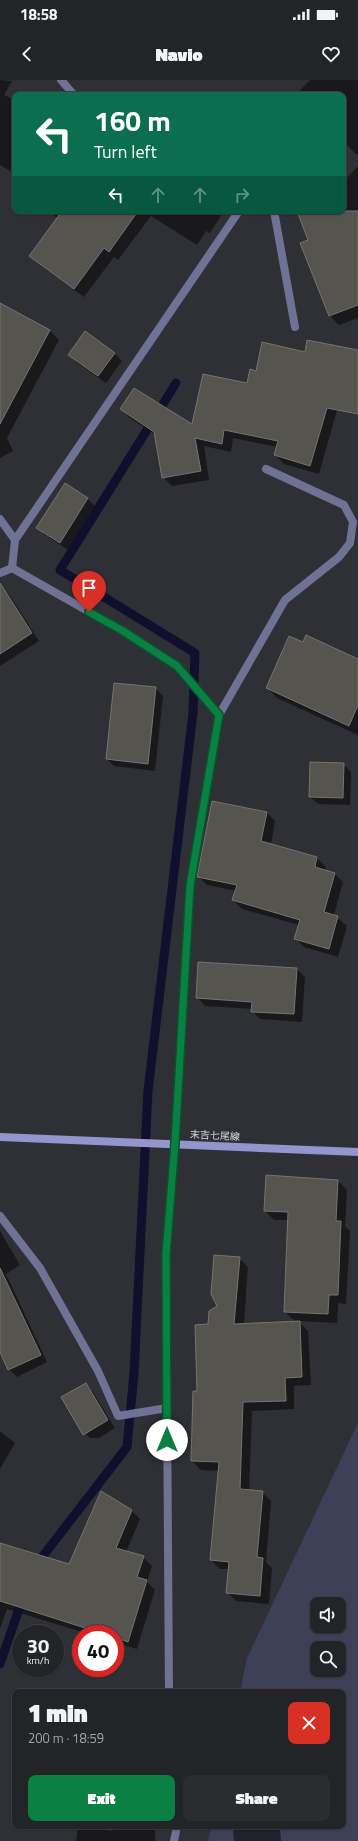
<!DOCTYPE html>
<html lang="en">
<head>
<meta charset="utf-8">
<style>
	:root { --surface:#232428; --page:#2b2c30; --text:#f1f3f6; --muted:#a3a4a8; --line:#404145; --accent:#0b8043 }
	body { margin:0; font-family:"Titillium Web","Noto Sans JP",sans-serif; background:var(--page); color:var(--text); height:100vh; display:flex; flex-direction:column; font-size:15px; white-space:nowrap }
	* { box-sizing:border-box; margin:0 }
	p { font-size:13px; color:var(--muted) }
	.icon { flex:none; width:22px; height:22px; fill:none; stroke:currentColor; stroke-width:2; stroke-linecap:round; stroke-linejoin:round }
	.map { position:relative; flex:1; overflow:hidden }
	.side { position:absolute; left:12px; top:1609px; width:334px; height:140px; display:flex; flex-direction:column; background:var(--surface); border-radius:8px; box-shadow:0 1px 3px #0004,0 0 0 1px var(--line) }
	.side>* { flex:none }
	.banner { position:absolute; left:12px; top:12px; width:334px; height:122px; border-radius:8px; box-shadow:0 1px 3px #0004,0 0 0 1px var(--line); background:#0b6e4f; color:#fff; overflow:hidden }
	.buttons { position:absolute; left:310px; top:1517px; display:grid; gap:8px }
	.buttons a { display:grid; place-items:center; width:36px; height:36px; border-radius:8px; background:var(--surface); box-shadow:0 1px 3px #0004,0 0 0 1px var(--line); font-size:20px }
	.speed { position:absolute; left:12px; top:1545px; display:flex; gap:8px; font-size:20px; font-weight:700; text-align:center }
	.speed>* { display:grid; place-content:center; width:52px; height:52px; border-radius:50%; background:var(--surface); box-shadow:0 1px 3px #0004,0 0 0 1px var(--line); line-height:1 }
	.speed small { font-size:10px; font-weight:400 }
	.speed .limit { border:6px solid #d22; background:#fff; color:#111 }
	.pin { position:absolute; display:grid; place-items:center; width:34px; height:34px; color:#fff; margin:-41px -17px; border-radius:50% 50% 50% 0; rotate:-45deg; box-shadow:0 0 4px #0007 }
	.pin .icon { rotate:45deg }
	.me { position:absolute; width:44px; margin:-22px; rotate:0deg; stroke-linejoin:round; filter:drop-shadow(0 0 3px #0008) }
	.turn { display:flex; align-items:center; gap:14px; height:84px; padding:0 16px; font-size:18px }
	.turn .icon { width:52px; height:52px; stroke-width:2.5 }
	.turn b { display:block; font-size:28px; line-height:34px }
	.lanes { display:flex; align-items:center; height:38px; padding:0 16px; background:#0003; justify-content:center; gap:20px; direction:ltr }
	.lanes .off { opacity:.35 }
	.round { display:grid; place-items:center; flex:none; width:42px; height:42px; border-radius:8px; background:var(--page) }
	.head { display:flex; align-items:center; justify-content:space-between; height:68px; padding:0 16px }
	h1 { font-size:24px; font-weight:800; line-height:30px }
	.primary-button { display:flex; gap:8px; margin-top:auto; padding:8px 16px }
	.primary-button a { flex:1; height:46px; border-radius:8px; background:var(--accent); color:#fff; font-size:16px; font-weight:800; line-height:46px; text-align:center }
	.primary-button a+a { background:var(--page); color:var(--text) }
	.status { display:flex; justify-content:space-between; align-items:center; height:28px; padding:0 20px; background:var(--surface); direction:ltr }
	.status svg { height:11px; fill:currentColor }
	header { display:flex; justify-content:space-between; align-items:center; height:52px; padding:0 16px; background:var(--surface); font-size:18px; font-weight:800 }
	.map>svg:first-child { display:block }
	.green { fill:#3e4058; fill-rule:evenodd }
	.shadow { fill:#0007 }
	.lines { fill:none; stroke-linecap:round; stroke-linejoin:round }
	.stream { stroke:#100f2d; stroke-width:9 }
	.building { fill:#55544e; stroke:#75756e }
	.service { stroke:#6f7294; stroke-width:8 }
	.minor { stroke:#6f7294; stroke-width:8 }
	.tertiary { stroke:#6f7294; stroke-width:8 }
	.secondary { stroke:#9296cd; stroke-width:8 }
	.route-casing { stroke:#07532c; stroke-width:10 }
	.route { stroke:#0b8043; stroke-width:7 }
	.labels { text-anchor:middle; stroke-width:3; stroke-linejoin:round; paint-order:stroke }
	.street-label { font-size:10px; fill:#dbdce0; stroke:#2f3036 }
</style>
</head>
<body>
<div class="status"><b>18:58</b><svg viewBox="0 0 49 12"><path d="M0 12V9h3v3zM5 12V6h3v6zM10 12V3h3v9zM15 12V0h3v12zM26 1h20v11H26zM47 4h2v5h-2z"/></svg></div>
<header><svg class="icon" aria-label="back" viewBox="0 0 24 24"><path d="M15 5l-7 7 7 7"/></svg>Navio<svg class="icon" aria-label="heart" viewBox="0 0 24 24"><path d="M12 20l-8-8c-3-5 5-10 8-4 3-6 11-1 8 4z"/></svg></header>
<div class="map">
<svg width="358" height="1761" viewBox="0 0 358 1761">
	<rect width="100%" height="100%" fill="#2f3036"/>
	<path class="green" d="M358 1343V1761H208L212 1746H343V1612H240L247 1578ZM317 1524H339V1546H317ZM317 1568H339V1590H317Z"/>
	<g class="shadow">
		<polygon points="0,0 12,1 4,15 15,20 15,94 0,85"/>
		<polygon points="310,0 358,0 358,76 343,61 343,15 295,15"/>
		<polygon points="358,86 358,238 339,245 330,236 301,164 310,161 312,131 343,131 343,102"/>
		<polygon points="49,131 224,131 210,153 206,151 197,165 151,136 118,180 114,177 84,217 40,185 31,176 58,139"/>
		<polygon points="0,224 50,251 59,260 7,358 13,371 0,378"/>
		<polygon points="114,273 122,281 106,303 76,282 69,275"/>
		<polygon points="306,273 352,277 319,394 284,384 275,375 277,367 233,358 231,372 204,366 209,400 172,406 163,397 156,355 130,338 121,329 193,346 247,304 257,292"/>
		<polygon points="65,404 88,419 95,426 68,470 45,455 37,448"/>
		<polygon points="3,509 10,516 39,561 0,586 0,510"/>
		<polygon points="303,563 358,580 358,655 277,618 267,608"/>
		<polygon points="155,608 163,616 155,691 114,686 107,679"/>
		<polygon points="343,684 351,692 350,725 318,724 310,717"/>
		<polygon points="266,732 275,741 271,764 317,778 326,787 325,791 334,793 343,802 334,835 347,846 338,877 304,867 295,858 299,845 242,829 233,820 236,811 207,805 198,796"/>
		<polygon points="199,883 297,889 305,897 302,942 260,939 252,931 253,929 205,926 198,918"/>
		<polygon points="338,1101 347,1110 345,1146 350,1151 346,1224 338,1223 337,1243 298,1241 308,1251 311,1305 294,1306 294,1329 252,1331 249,1411 262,1412 271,1421 266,1482 272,1488 269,1524 236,1521 227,1512 229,1489 220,1489 211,1480 219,1391 201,1390 192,1381 198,1312 209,1245 239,1178 248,1187 244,1244 296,1242 285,1232 289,1140 274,1140 265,1131"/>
		<polygon points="0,1151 20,1185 6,1194 47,1282 17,1297 9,1289 0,1270"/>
		<polygon points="86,1304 93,1312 115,1348 99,1358 90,1358 82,1350"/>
		<polygon points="0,1351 15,1363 0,1389"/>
		<polygon points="132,1431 140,1439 126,1472 143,1477 152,1486 147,1502 155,1510 137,1569 115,1563 115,1554 88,1554 7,1529 0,1549 0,1472 70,1486"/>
		<polygon points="78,1746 113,1751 113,1746 155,1746 155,1761 76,1761"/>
		<polygon points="233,1746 280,1746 281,1761 234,1761"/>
	</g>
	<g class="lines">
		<g class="stream">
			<polyline points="36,1485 127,1367 134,1293 148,1011 193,633 195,573 60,490 176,303"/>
			<polyline points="0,1584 23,1517"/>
		</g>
	</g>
	<g class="building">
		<polygon points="62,131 138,131 109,172 104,168 74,209 29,176"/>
		<polygon points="297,131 358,131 358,225 329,236 300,163 308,160"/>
		<polygon points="0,223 50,250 0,344"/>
		<polygon points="85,251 115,273 98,296 68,275"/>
		<polygon points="307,260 358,270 358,334 327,328 310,386 274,375 278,361 224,350 222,364 195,358 201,391 162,398 154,352 120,329 134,308 192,344 203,294 247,303 250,289 256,291 262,262 305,272"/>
		<polygon points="65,403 88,418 60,463 36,448"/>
		<polygon points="0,503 32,553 0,574"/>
		<polygon points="306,555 358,579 358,625 349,646 266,608 289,556 303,562"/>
		<polygon points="114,603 156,607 148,684 106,679"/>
		<polygon points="310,682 344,683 343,718 309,717"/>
		<polygon points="212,721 267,732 261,761 317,777 315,787 335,793 324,832 338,836 329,869 294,859 300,840 232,820 237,805 197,797"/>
		<polygon points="198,882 297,888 294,934 251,932 252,922 196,918"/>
		<polygon points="266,1095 338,1100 336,1141 341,1141 338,1215 329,1215 328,1234 284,1232 288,1132 264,1131"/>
		<polygon points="214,1175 240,1177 234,1244 300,1241 302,1297 285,1298 286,1321 243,1322 240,1409 263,1411 257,1477 263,1478 260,1516 226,1513 229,1482 210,1480 219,1382 191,1381 193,1311 197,1311 195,1245 208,1244 209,1231 217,1226 211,1214"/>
		<polygon points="0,1188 41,1275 8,1290 0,1272"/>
		<polygon points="86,1303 108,1340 83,1355 61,1317"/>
		<polygon points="101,1411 132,1430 116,1468 144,1476 137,1497 147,1500 128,1562 115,1557 115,1554 104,1554 0,1521 0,1463 69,1484"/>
	</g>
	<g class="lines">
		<g class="service">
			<polyline points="274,131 295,247"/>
			<polyline points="0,439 15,460"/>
		</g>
		<g class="minor">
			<polyline points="61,0 74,15"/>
			<polyline points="12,488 15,460 239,131"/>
			<polyline points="0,493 12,488 123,551 177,586 219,635"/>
			<polyline points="175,1063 190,806 219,635 285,520 339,477 350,463 353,442 344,425 266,389"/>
			<polyline points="0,1136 40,1188 98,1291 118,1336 167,1328"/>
		</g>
		<g class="tertiary">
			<polyline points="169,1612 166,1174 175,1063"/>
			<polyline points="174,1761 177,1746"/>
		</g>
		<polyline class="secondary" points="0,1057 358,1072"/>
	</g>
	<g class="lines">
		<g class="route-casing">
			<polyline id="route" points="89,532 123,551 177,586 219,635 190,806 175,1063 166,1174 167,1360"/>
		</g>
		<use href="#route" class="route"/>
	</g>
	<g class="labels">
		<g class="street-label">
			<text transform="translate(215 1055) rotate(3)" y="4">末吉七尾線</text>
		</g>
	</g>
</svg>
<div class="buttons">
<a><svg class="icon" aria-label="sound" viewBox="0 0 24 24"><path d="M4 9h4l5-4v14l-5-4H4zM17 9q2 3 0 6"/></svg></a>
<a><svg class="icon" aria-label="search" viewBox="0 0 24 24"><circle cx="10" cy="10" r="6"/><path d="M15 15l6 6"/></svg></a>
</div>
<div class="speed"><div>30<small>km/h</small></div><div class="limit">40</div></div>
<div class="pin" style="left:89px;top:532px;background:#d93025"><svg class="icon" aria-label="arrive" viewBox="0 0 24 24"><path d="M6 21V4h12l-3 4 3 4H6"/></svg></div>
<svg class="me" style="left:167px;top:1360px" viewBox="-20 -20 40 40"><circle r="19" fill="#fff"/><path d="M0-13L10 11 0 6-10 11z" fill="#0b8043"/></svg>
<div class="banner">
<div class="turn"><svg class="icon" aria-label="left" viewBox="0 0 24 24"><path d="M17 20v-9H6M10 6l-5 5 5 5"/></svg><div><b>160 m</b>Turn left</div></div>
<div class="lanes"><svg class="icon" aria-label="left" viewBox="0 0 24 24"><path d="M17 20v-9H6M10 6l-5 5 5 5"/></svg><svg class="icon off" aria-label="ahead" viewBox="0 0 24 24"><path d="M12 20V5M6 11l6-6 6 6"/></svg><svg class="icon off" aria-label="ahead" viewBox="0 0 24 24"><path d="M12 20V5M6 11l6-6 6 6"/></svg><svg class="icon off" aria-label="right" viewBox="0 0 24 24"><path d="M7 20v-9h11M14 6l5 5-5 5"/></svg></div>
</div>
<section class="side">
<div class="head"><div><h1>1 min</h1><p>200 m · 18:59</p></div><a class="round" style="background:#d93025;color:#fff"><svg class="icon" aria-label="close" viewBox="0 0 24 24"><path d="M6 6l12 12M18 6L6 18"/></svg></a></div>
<div class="primary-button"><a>Exit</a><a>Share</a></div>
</section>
</div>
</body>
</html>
